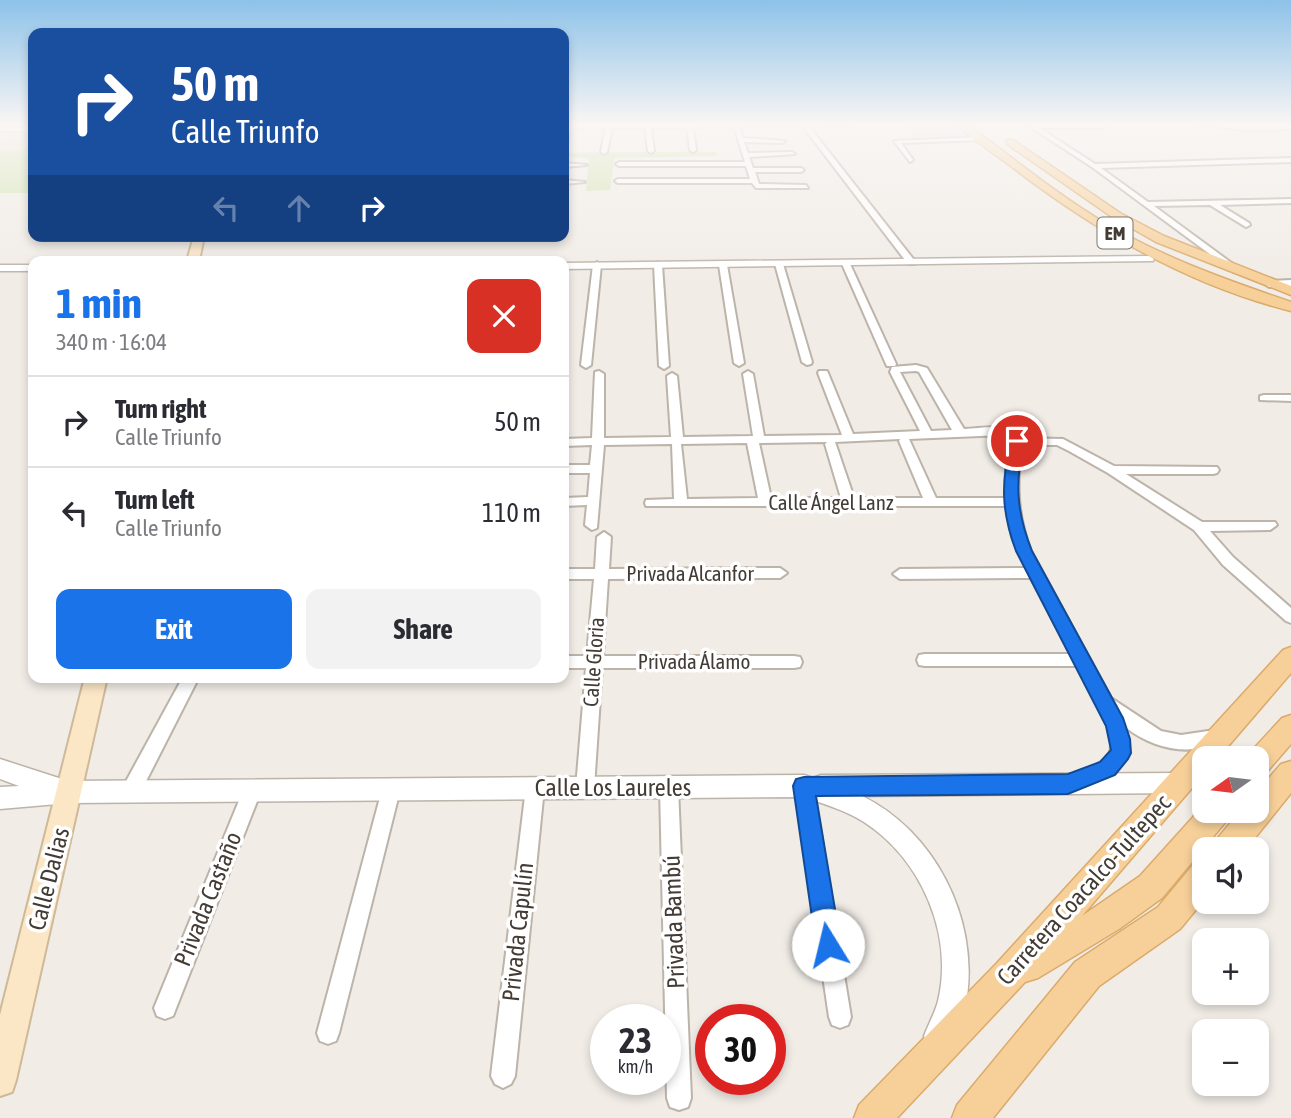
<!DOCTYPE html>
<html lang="en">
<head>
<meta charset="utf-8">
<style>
	:root { --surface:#fff; --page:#f2f2f3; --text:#2b2b33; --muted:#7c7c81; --line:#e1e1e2; --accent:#1a73e8 }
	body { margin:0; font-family:"Asap Condensed",sans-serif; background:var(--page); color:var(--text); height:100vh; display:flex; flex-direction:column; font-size:26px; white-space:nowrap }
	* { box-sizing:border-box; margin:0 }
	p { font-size:23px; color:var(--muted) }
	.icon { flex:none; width:38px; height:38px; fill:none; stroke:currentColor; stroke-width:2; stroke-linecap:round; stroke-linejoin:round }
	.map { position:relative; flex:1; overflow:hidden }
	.drawer { position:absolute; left:28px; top:256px; width:541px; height:427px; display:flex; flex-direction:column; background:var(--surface); border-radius:14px; box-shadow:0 4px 10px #0003 }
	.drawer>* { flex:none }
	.guide { position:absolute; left:28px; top:28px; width:541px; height:214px; border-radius:14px; box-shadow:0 4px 10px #0003; background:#1a4fa0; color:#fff; overflow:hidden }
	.needle { width:46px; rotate:256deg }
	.tools { position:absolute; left:1192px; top:746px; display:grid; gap:14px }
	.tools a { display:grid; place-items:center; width:77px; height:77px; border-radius:14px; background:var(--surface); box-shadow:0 4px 10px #0003; font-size:35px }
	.speed { position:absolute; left:590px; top:1004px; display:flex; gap:14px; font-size:35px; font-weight:700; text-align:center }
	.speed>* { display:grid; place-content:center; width:91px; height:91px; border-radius:50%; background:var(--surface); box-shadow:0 4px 10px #0003; line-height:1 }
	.speed small { font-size:18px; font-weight:400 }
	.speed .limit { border:10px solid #d22; background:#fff; color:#111 }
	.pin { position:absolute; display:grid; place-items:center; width:60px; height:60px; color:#fff; margin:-30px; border:4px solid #fff; border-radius:50%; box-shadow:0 2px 7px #0007 }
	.me { position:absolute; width:77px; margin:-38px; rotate:351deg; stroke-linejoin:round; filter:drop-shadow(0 0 5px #0008) }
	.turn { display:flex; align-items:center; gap:24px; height:147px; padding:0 28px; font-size:32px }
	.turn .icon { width:91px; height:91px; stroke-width:2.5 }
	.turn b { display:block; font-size:49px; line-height:60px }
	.lanes { display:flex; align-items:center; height:66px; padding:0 28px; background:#0003; justify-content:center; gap:35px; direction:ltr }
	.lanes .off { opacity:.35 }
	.round { display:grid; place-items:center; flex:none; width:74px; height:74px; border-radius:14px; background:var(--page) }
	.head { display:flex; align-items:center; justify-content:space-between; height:119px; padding:0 28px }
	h1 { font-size:42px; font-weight:700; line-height:52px; color:var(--accent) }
	.primary-button { display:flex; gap:14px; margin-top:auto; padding:14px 28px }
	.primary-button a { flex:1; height:80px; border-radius:14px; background:var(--accent); color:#fff; font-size:28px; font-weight:700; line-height:80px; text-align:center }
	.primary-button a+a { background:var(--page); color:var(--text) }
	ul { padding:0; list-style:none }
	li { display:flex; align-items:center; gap:21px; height:91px; padding:0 28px; border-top:2px solid var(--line) }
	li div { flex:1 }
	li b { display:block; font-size:26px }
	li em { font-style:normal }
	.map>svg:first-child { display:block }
	.commercial { fill:#f2e0d2 }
	.education { fill:#eadfd0 }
	.green { fill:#d3e3b1 }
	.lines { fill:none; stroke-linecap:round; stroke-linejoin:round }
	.minor-casing { stroke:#bcb3a9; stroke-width:4 }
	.tertiary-casing { stroke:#bcb3a9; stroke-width:3 }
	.secondary-casing { stroke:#ceb998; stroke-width:4 }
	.primary-casing { stroke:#dbaa6a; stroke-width:3 }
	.minor { fill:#fff; fill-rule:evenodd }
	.tertiary { fill:#fff; fill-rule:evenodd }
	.secondary { fill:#fbe7c6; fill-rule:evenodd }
	.primary { fill:#f7d099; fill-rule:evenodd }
	.route { fill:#1a73e8; stroke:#114b97; stroke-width:2 }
	.labels { text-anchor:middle; stroke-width:7; stroke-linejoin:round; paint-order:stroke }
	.shield { fill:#fff; stroke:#7b7672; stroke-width:2 }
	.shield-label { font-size:19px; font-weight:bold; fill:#433c35 }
	.street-label { font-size:21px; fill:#433c35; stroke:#fff }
	.near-street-label { font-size:24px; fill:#433c35; stroke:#fff }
</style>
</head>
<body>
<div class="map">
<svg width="1291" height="1118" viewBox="0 0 1291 1118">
	<rect width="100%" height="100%" fill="#f1ece6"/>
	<polygon class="commercial" points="902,124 953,124 971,137 918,139"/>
	<polygon class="education" points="13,131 33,131 33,146 24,151 0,151 0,137"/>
	<g class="green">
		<polygon points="33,146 33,193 0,193 0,151 24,151"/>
		<polygon points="657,152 715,152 717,156 614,158 610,190 586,191 589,158 564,157 564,153"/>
	</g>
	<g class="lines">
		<g class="minor-casing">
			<g id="minor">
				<polygon points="801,124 807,124 914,260 914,264 908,264"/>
				<polygon points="1026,124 1104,125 1102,128 1039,128 1095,164 1291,158 1291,162 1101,168 1148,202 1291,199 1291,203 1220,205 1249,223 1250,225 1246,227 1210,205 1154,206 1241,270 1234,272 1092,167"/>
				<polygon points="1197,124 1291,125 1291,129 1243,130"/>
				<polygon points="568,125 571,127 567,144 564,146 564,133"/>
				<polygon points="609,125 612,127 607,152 604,154 601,152 606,127"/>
				<polygon points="648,125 651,127 654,151 651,153 648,151 645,127"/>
				<polygon points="690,125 693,127 696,150 693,152 690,150 687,127"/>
				<polygon points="734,126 738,126 743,138 785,141 782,143 744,142 748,153 792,152 795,154 749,157 753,168 801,168 804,170 801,172 755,172 759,184 806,185 808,188 756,188 752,183 618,183 615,181 618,179 750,179 746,166 619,166 616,164 619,162 745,162"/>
				<polygon points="981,137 983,140 901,143 913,160 910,162 894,141"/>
				<polygon points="564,163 587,165 564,167"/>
				<polygon points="564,180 585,182 564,184"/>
				<polygon points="779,261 783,264 812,362 811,364 807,365 802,362 775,264"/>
				<polygon points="846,261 850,264 896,364 895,366 887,366 886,364 842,264"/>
				<polygon points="597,262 601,265 591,365 586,368 581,365 593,265"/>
				<polygon points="658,262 662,265 669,366 664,369 659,366 654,265"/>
				<polygon points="723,262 727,265 744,363 739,366 734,363 719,265"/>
				<polygon points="1291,280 1291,286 1269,287 1265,284 1269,281"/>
				<path d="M916 365 927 368 964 429C982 429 1008 421 1020 438L1063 439 1114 466 1217 467 1219 470 1217 473 1213 474H1126L1202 522H1275L1277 525 1270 530 1210 531 1233 557 1291 608V623L1286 621 1223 565 1194 530 1108 473 1069 451 1057 445H1022C1016 482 1017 515 1031 551L1111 698 1161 731 1181 735 1215 730 1221 733 1224 738 1221 743C1187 756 1154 749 1125 727 1136 768 1111 776 1079 788L1073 786 1070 780 1073 774C1084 770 1099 766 1107 757 1123 739 1087 684 1077 666H925L919 665 917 660 919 655 925 654H1071L1031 578 900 579 893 574 900 569 1026 568 1012 537 1006 506H646L645 503 646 500 674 499 672 444 604 445 597 528 592 530 585 525 587 505 564 506V498L588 497 590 473H564V465H590L592 445 564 446V439L592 438 595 372 599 371 604 374V438L671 437 667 376 672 373 677 376 683 437 753 436 743 374 748 371 753 374 764 436 842 435 818 373 819 371H827L828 373 853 434 920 431 890 372 892 367ZM916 371 919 372 952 430 931 431 900 372ZM1004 435 1011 441 1006 470 1005 498H936L909 439ZM900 439 899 441 923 498H854L835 442ZM827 442 825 444 841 498H771L759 443ZM747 443 758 498 687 499 681 444Z"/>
				<polygon points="1264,395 1291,395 1291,401 1260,400 1260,396"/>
				<polygon points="604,532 611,537 609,569 780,568 787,573 780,578 608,579 603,656 794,656 800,657 802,662 800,667 794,668 602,668 594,788 591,794 585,796 579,794 576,788 586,668 564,668 564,656 587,656 594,579 564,579 564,569 595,569 597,537"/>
				<polygon points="183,677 199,677 138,797 131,800 124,797 122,791 124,785"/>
				<polygon points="804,778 810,780 813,786 851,1017 848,1025 840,1028 832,1025 829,1017 795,786 798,780"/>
				<polygon points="669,779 675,781 678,787 691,1098 688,1107 679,1110 670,1107 667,1098 660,787 663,781"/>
				<polygon points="535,780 541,782 544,788 515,1076 511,1084 503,1088 495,1084 491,1076 526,788 529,782"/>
				<polygon points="391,781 397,784 400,790 339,1033 336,1041 328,1044 320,1041 317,1033 382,790 385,784"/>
				<polygon points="252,782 259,785 261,791 173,1016 165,1019 157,1016 154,1008 243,791 245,785"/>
			</g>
		</g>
		<g class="tertiary-casing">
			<g id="tertiary">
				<polygon points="850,124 846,126 564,129 564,125"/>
				<rect x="0" y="127" width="33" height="4"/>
				<polygon points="1149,256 1154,259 1153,261 564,269 564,263"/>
				<rect x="0" y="265" width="33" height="6"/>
				<path d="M0 759 68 781 804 775 813 778 821 775 1179 773 1187 776 1190 783 1187 790 1179 793 862 796C934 831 978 917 967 996 964 1014 955 1030 948 1046L938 1050 928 1046 924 1036C928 1025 935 1013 938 1001 954 934 921 859 864 822 845 810 824 804 804 797L69 803 0 809V787L19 786 0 779Z"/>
			</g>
		</g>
		<g class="secondary-casing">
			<g id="secondary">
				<polygon points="194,236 204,236 199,261 187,261"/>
				<polygon points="85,677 107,677 16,1080 12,1092 0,1096 0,1015"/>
			</g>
		</g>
		<g class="primary-casing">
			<g id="primary">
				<path d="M957 124H967C1014 159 1059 196 1110 226 1167 259 1229 281 1291 302V311C1188 285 1095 231 1012 167 993 153 973 140 957 124Z"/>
				<polygon points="1007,140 1013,140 1120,213 1164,236 1291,286 1291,295 1156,242 1112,217 1007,144"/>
				<polygon points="1291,647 1291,673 1218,758 1204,758 1204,774 1082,916 1140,876 1204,805 1204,810 1232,810 1228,819 1162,898 1119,929 1038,978 1025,982 897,1118 854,1118 859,1105 997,963 1283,650"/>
				<polygon points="1291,715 1291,744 1265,774 1256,777 1256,758 1247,756 1282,718"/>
				<polygon points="1291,761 1291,793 1246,849 1212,849 1217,839 1241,810 1256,810 1256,793 1281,764"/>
				<polygon points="1204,861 1204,900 1180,929 1099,986 993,1118 952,1118 957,1105 1075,962 1158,907 1193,865"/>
			</g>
		</g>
		<use href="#minor" class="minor"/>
		<use href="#tertiary" class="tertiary"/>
		<use href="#secondary" class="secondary"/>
		<use href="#primary" class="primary"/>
	</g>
	<linearGradient id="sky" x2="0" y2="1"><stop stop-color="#8dc2e9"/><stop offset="0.44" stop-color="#f9f6f4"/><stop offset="1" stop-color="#f9f6f4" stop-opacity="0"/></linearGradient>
	<rect width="1291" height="281" fill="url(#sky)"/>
	<path class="route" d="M1017 437 1024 441C1015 482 1016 511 1032 551L1123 718 1130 739 1131 753 1128 759 1115 775 1068 794 816 796 841 945 837 953 828 957 820 953 816 945 793 786 796 779 804 777 1068 774 1100 762 1111 750 1106 726 1016 551C1001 511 1001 482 1011 441Z"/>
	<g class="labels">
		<rect class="shield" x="1097.5" y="217.5" width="35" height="31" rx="5"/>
		<g class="shield-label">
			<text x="1115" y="240">EM</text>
		</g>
		<g class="street-label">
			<text x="831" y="510">Calle Ángel Lanz</text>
			<text x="690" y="581">Privada Alcanfor</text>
			<text transform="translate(594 662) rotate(-86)" y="7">Calle Gloria</text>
			<text x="694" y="669">Privada Álamo</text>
		</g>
		<g class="near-street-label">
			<text x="613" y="796">Calle Los Laureles</text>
			<text transform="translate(49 879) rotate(-76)" y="8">Calle Dalias</text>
			<text transform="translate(1084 890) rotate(-48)" y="8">Carretera Coacalco-Tultepec</text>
			<text transform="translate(208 899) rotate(-68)" y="8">Privada Castaño</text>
			<text transform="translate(674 922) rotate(-92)" y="8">Privada Bambú</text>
			<text transform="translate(518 932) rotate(-84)" y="8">Privada Capulín</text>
		</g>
	</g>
</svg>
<div class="tools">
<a><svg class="needle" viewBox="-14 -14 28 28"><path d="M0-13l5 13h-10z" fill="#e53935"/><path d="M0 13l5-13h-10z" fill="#7c7c81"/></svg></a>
<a><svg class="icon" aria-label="sound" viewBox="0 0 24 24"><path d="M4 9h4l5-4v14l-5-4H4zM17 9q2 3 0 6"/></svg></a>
<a>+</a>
<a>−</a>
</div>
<div class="speed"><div>23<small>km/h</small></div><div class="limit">30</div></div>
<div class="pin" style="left:1017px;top:441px;background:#d93025"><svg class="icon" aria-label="arrive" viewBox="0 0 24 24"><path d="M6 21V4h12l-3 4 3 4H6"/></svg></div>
<svg class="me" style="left:828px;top:945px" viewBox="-20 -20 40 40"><circle r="19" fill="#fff"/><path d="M0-13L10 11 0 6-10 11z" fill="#1a73e8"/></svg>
<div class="guide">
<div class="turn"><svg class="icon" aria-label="right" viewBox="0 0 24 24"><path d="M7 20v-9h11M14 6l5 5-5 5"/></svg><div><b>50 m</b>Calle Triunfo</div></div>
<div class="lanes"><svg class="icon off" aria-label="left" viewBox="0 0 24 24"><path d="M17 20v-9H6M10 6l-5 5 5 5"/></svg><svg class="icon off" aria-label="ahead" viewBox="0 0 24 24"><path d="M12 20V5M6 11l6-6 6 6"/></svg><svg class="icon" aria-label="right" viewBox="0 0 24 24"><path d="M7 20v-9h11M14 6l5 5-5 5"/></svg></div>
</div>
<section class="drawer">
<div class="head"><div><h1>1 min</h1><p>340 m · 16:04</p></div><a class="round" style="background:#d93025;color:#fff"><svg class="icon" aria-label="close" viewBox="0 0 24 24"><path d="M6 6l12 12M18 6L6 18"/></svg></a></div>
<ul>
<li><svg class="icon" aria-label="right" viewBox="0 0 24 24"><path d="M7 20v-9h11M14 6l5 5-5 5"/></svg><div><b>Turn right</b><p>Calle Triunfo</p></div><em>50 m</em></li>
<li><svg class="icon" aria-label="left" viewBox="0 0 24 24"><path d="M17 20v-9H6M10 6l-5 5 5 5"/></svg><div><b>Turn left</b><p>Calle Triunfo</p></div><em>110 m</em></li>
</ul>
<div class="primary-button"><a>Exit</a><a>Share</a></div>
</section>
</div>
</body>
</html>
